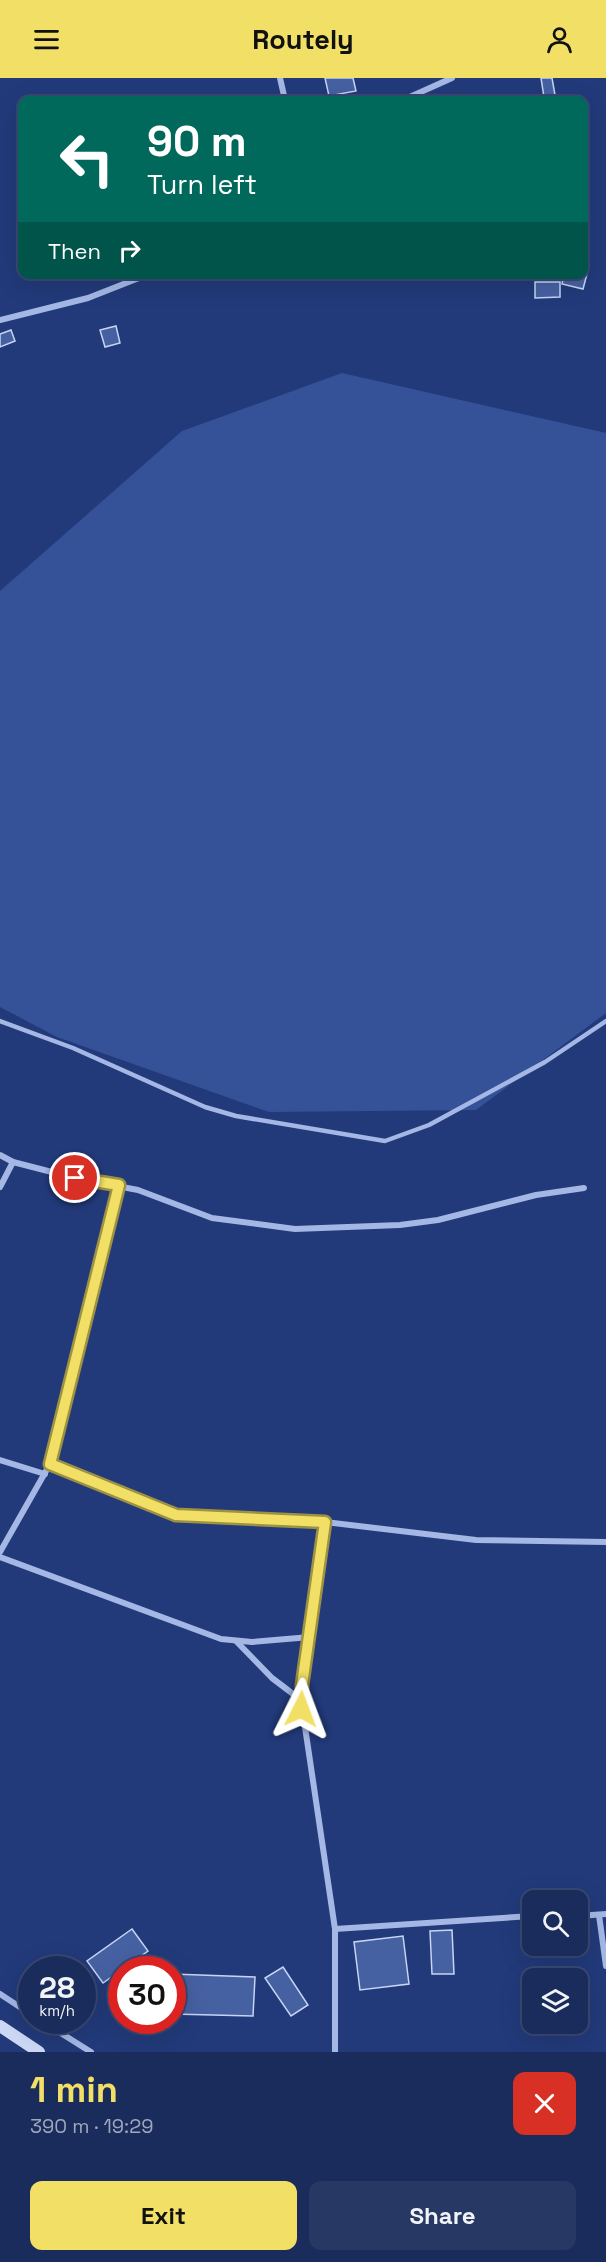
<!DOCTYPE html>
<html lang="en">
<head>
<meta charset="utf-8">
<style>
	:root { --surface:#1a2c5c; --page:#273865; --text:#f1f3f6; --muted:#9fa7bb; --line:#384872; --accent:#f1df66 }
	body { margin:0; font-family:"Space Grotesk",sans-serif; background:var(--page); color:var(--text); height:100vh; display:flex; flex-direction:column; font-size:22px; white-space:nowrap }
	* { box-sizing:border-box; margin:0 }
	p { font-size:20px; color:var(--muted) }
	.icon { flex:none; width:33px; height:33px; fill:none; stroke:currentColor; stroke-width:2; stroke-linecap:round; stroke-linejoin:round }
	.map { position:relative; height:1974px; overflow:hidden }
	.drawer { display:flex; flex-direction:column; background:var(--surface); flex:1 }
	.drawer>* { flex:none }
	.banner { position:absolute; left:18px; top:18px; width:570px; height:183px; border-radius:12px; box-shadow:0 6px 24px #0002,0 0 0 2px var(--line); background:#00695c; color:#fff; overflow:hidden }
	.tools { position:absolute; left:522px; top:1812px; display:grid; gap:12px }
	.tools a { display:grid; place-items:center; width:66px; height:66px; border-radius:12px; background:var(--surface); box-shadow:0 6px 24px #0002,0 0 0 2px var(--line); font-size:30px }
	.speed { position:absolute; left:18px; top:1878px; display:flex; gap:12px; font-size:30px; font-weight:700; text-align:center }
	.speed>* { display:grid; place-content:center; width:78px; height:78px; border-radius:50%; background:var(--surface); box-shadow:0 6px 24px #0002,0 0 0 2px var(--line); line-height:1 }
	.speed small { font-size:15px; font-weight:400 }
	.speed .limit { border:9px solid #d22; background:#fff; color:#111 }
	.pin { position:absolute; display:grid; place-items:center; width:51px; height:51px; color:#fff; margin:-26px; border:3px solid #fff; border-radius:50%; box-shadow:0 2px 6px #0007 }
	.me { position:absolute; width:66px; margin:-33px; rotate:3deg; stroke-linejoin:round; filter:drop-shadow(0 0 4px #0008) }
	.turn { display:flex; align-items:center; gap:21px; height:126px; padding:0 30px; font-size:27px }
	.turn .icon { width:78px; height:78px; stroke-width:2.5 }
	.turn b { display:block; font-size:42px; line-height:51px }
	.then { display:flex; align-items:center; height:57px; padding:0 30px; background:#0003; gap:12px; font-size:22px }
	.round { display:grid; place-items:center; flex:none; width:63px; height:63px; border-radius:12px; background:var(--page) }
	.head { display:flex; align-items:center; justify-content:space-between; height:102px; padding:0 30px }
	h1 { font-size:36px; font-weight:700; line-height:45px; color:var(--accent) }
	.action { display:flex; gap:12px; margin-top:auto; padding:12px 30px }
	.action a { flex:1; height:69px; border-radius:12px; background:var(--accent); color:#111; font-size:24px; font-weight:700; line-height:69px; text-align:center }
	.action a+a { background:var(--page); color:var(--text) }
	header { display:flex; justify-content:space-between; align-items:center; height:78px; padding:0 30px; background:var(--accent); color:#111; font-size:27px; font-weight:700 }
	.map>svg:first-child { display:block }
	.green { fill:#355298 }
	.building { fill:#4661a2; stroke:#c7d4f4; stroke-width:1.5 }
	.lines { fill:none; stroke-linecap:round; stroke-linejoin:round }
	.service { stroke:#a4b7e5; stroke-width:4.5 }
	.minor { stroke:#a4b7e5; stroke-width:6 }
	.secondary { stroke:#cdd8f5; stroke-width:12 }
	.route-casing { stroke:#9d9142; stroke-width:15 }
	.route { stroke:#f1df66; stroke-width:10 }
</style>
</head>
<body>
<header><svg class="icon" aria-label="menu" viewBox="0 0 24 24"><path d="M4 6h16M4 12h16M4 18h16"/></svg>Routely<svg class="icon" aria-label="person" viewBox="0 0 24 24"><circle cx="12" cy="8" r="4"/><path d="M4 21q1-7 8-7t8 7"/></svg></header>
<div class="map">
<svg width="606" height="1974" viewBox="0 0 606 1974">
	<rect width="100%" height="100%" fill="#223a7a"/>
	<polygon class="green" points="342,295 606,355 606,935 476,1032 269,1034 57,959 0,929 0,513 182,353"/>
	<g class="building">
		<polygon points="325,0 353,0 356,13 329,18"/>
		<polygon points="541,0 552,0 555,17 544,19"/>
		<polygon points="564,196 587,196 583,211 562,206"/>
		<polygon points="535,204 560,204 560,219 535,220"/>
		<polygon points="116,248 120,265 105,269 100,252"/>
		<polygon points="11,252 15,263 0,269 0,256"/>
		<polygon points="132,1851 148,1873 103,1905 87,1883"/>
		<polygon points="452,1852 454,1896 432,1896 430,1853"/>
		<polygon points="403,1858 409,1906 360,1912 354,1864"/>
		<polygon points="283,1889 308,1927 291,1938 265,1900"/>
		<polygon points="172,1896 255,1899 253,1938 172,1936"/>
	</g>
	<g class="lines">
		<polyline class="service" points="0,943 73,970 205,1029 236,1038 385,1063 429,1047 545,984 606,943"/>
		<g class="minor">
			<polyline points="280,0 285,22"/>
			<polyline points="403,22 452,0"/>
			<polyline points="0,242 88,220 149,196"/>
			<polyline points="0,1077 13,1084 75,1100 138,1112 212,1140 295,1151 400,1147 438,1142 536,1117 584,1110"/>
			<polyline points="0,1109 13,1084"/>
			<polyline points="0,1382 45,1396"/>
			<polyline points="50,1386 176,1437 325,1444 476,1462 606,1464"/>
			<polyline points="325,1444 301,1622 335,1851 335,1974"/>
			<polyline points="0,1474 50,1386 119,1107"/>
			<polyline points="0,1479 221,1561 252,1564 310,1559"/>
			<polyline points="237,1564 272,1600 301,1622"/>
			<polyline points="599,1837 606,1888"/>
			<polyline points="578,1838 606,1836"/>
			<polyline points="335,1851 532,1838"/>
			<polyline points="0,1916 32,1937"/>
			<polyline points="40,1942 91,1974"/>
		</g>
		<polyline class="secondary" points="0,1948 39,1974"/>
	</g>
	<g class="lines">
		<g class="route-casing">
			<polyline id="route" points="75,1100 119,1107 50,1386 176,1437 325,1444 302,1607 301,1631"/>
		</g>
		<use href="#route" class="route"/>
	</g>
</svg>
<div class="tools">
<a><svg class="icon" aria-label="search" viewBox="0 0 24 24"><circle cx="10" cy="10" r="6"/><path d="M15 15l6 6"/></svg></a>
<a><svg class="icon" aria-label="layers" viewBox="0 0 24 24"><path d="M12 4l9 5-9 5-9-5zM3 14l9 5 9-5"/></svg></a>
</div>
<div class="speed"><div>28<small>km/h</small></div><div class="limit">30</div></div>
<div class="pin" style="left:75px;top:1100px;background:#d93025"><svg class="icon" aria-label="arrive" viewBox="0 0 24 24"><path d="M6 21V4h12l-3 4 3 4H6"/></svg></div>
<svg class="me" style="left:301px;top:1631px" viewBox="-20 -20 40 40"><path d="M0-17L14 15 0 8-14 15z" fill="#f1df66" stroke="#fff" stroke-width="4"/></svg>
<div class="banner">
<div class="turn"><svg class="icon" aria-label="left" viewBox="0 0 24 24"><path d="M17 20v-9H6M10 6l-5 5 5 5"/></svg><div><b>90 m</b>Turn left</div></div>
<div class="then">Then<svg class="icon" aria-label="right" viewBox="0 0 24 24"><path d="M7 20v-9h11M14 6l5 5-5 5"/></svg></div>
</div>
</div>
<section class="drawer">
<div class="head"><div><h1>1 min</h1><p>390 m · 19:29</p></div><a class="round" style="background:#d93025;color:#fff"><svg class="icon" aria-label="close" viewBox="0 0 24 24"><path d="M6 6l12 12M18 6L6 18"/></svg></a></div>
<div class="action"><a>Exit</a><a>Share</a></div>
</section>
</body>
</html>
